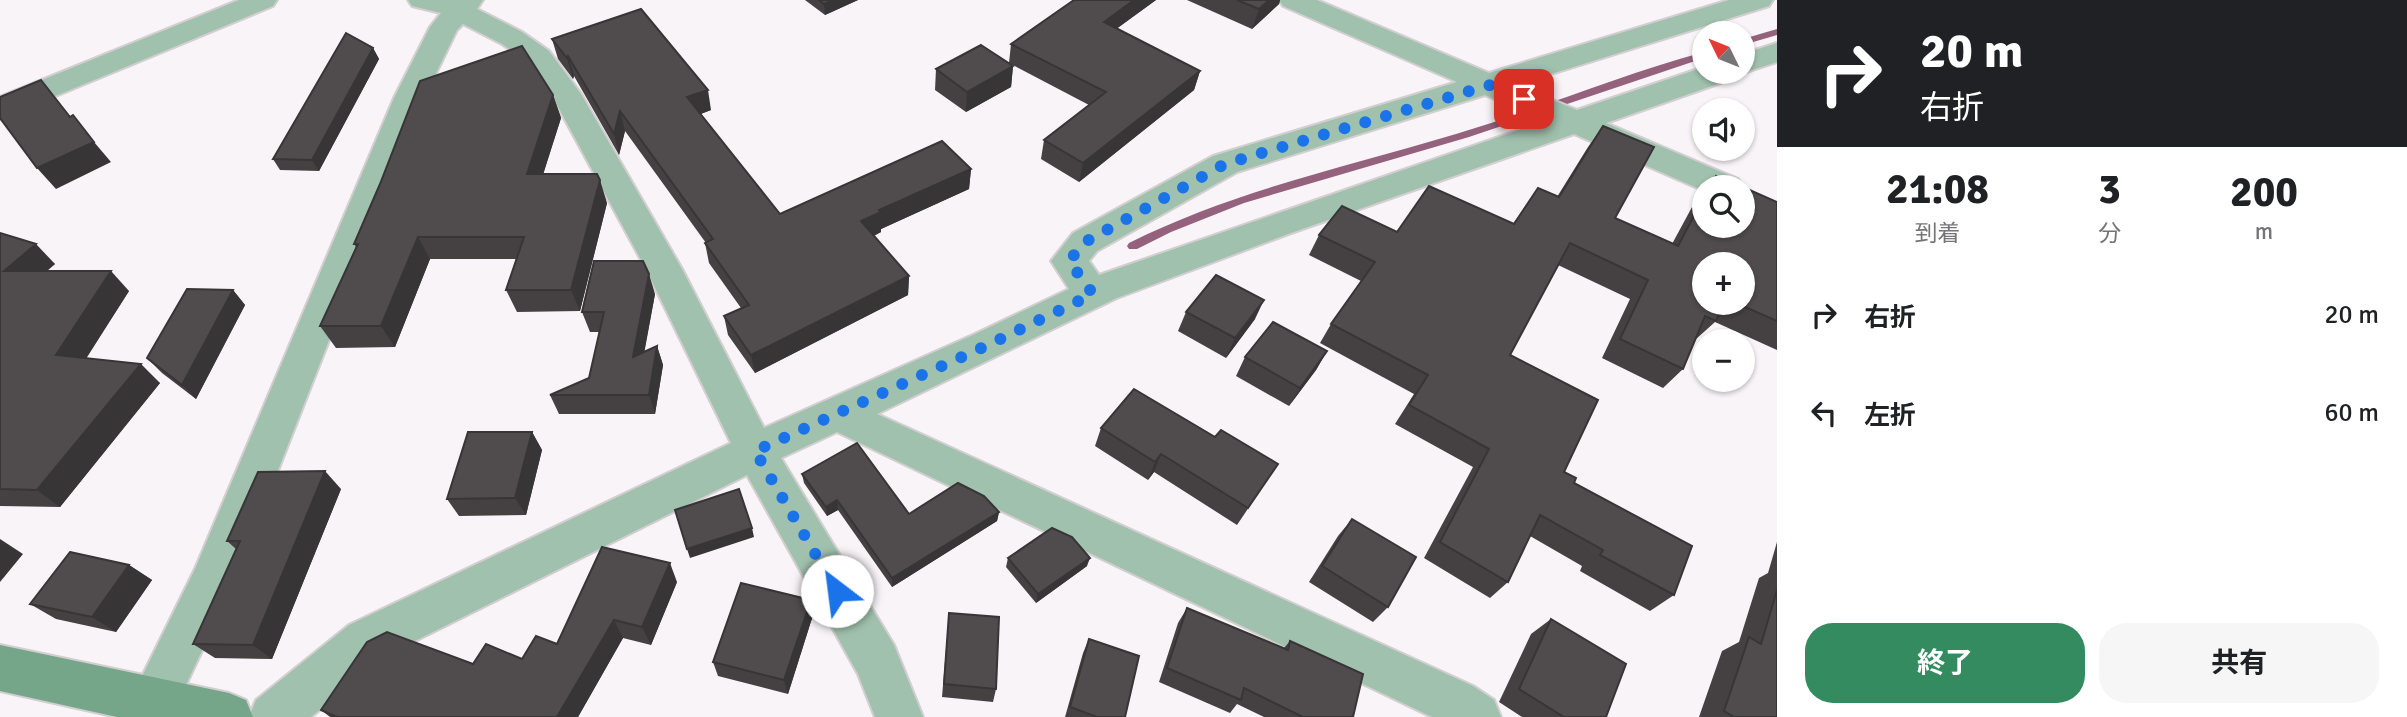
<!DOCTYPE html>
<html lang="ja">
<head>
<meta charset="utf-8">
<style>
	:root { --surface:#fff; --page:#f6f6f6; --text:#202124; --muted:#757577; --accent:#338b5f }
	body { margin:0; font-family:Signika,"Noto Sans JP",sans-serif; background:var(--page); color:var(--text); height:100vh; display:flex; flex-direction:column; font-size:26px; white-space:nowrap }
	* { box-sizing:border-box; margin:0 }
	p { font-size:23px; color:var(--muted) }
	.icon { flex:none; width:38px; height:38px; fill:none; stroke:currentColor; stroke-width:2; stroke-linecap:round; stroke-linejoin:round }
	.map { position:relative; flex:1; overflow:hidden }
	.panel { display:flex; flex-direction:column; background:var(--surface); width:630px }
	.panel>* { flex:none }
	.guide { background:#202124; color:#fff; overflow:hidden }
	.needle { width:46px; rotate:313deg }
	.fabs { position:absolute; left:1692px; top:21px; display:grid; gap:14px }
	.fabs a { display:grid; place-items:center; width:63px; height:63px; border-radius:50%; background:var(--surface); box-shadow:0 2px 5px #0004; font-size:35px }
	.pin { position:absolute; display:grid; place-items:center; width:60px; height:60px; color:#fff; margin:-30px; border-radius:14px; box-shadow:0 4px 10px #0006 }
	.me { position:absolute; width:77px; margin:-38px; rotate:330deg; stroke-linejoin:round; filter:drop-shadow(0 0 5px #0008) }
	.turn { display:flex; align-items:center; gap:24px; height:147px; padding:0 28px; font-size:32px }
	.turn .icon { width:91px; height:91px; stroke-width:2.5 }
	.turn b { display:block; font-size:49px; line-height:60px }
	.eta { display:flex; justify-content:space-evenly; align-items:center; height:119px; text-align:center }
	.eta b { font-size:42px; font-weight:700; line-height:49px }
	.cta { display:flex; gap:14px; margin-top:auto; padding:14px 28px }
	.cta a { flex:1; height:80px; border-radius:28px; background:var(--accent); color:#fff; font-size:28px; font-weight:700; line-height:80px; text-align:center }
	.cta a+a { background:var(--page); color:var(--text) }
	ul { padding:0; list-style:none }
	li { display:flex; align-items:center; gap:21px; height:98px; padding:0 28px }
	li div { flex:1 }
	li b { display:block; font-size:26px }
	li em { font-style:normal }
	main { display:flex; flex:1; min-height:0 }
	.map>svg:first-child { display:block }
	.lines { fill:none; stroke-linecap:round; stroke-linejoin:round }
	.stream { fill:#95627e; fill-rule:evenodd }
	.street-casing { stroke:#d3cfd1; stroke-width:4 }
	.secondary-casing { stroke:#d3cfd1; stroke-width:4 }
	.street { fill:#a0c1ad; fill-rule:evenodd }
	.secondary { fill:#75a689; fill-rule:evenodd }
	.wall { fill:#454143; fill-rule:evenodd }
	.shaded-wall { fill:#383537 }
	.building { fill:#504c4e; stroke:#383537; stroke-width:2 }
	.route { stroke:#1a73e8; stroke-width:12; stroke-dasharray:0 21.6 }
</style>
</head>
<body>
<main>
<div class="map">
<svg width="1777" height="717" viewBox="0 0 1777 717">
	<rect width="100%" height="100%" fill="#f9f4f7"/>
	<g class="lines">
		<g class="stream">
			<polygon points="1777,29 1777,35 1743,45 1743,39"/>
			<path d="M1704 52V58L1469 137 1244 203 1171 232 1137 249H1129L1127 246 1129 243C1233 191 1346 167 1456 134 1540 109 1620 75 1704 52Z"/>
		</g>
		<g class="street-casing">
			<g id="street">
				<polygon points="239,0 277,0 273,6 0,119 0,97"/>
				<path d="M408 0H483L477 9 522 32 549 51 581 94 682 269 764 428 975 334 1069 289 1051 261 1073 233 1213 156 1457 82 1283 6 1279 0H1317L1489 73 1729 0H1773L1769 6 1516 85 1577 110 1704 67V72H1736L1732 79 1606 123 1738 179 1743 187H1704V191L1574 134 1291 233 1117 298 877 414 1473 686 1494 700 1501 717H1432L837 432 781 458 894 645 923 717H875L858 674 747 475 383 657 311 717H249L256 700 349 625 731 443 646 269 556 103 529 63 502 44 463 24 457 30 424 98 235 580 171 717H122L195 569 394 98 430 27 441 13 412 6ZM1485 95 1545 121 1099 275 1089 261 1097 251 1237 172Z"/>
				<polygon points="1777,43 1777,62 1743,73 1737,72 1743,72 1743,54"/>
			</g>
		</g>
		<g class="secondary-casing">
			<polygon id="secondary" points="0,645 229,693 246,700 253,717 117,717 0,691"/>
		</g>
		<use href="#street" class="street"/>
		<use href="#secondary" class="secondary"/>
	</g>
	<g class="wall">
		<polygon points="805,0 858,0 825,15"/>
		<polygon points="1074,0 1156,0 1117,28 1200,71 1194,90 1079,182 1041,159 1044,140 1089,105 1009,63 1011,44"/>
		<polygon points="1187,0 1280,0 1279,4 1252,29"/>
		<polygon points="552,39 711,110 700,114 780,214 971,169 969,189 881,229 881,232 874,236 909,276 908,295 755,373 728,335 724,316 741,308 709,263 705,243 706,243 625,131 619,155 574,76 573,79 558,59"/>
		<polygon points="373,48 379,59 319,171 280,170 273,159"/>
		<polygon points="1013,66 1011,87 966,112 935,90 936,69"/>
		<polygon points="553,95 561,118 543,174 607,203 580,311 517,312 506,290 516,259 430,259 395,347 336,348 320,326 356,247 354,244"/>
		<path d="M1603 126 1615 218 1672 244 1698 196 1704 189V226L1777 202V350L1715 322 1695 340 1683 369 1663 388 1602 358 1630 299 1558 265 1510 355 1564 472 1674 595 1650 611 1580 571 1582 566 1530 536 1508 582 1490 598 1424 558 1473 467 1395 424 1414 394 1320 343 1331 324 1361 281 1309 255 1319 235 1397 232 1513 224 1538 188 1557 197 1588 147ZM1743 264V303H1704Z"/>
		<polygon points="1716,176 1743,187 1706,187"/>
		<polygon points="0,233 55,264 46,271 129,291 86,358 160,383 60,507 0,506"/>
		<polygon points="233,290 245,305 196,399 162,373 147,358"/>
		<polygon points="655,294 644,352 657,346 663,365 655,414 559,414 550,395 589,378 599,332 590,332 582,312"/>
		<polygon points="1186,312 1255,319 1226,358 1178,331"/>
		<polygon points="1327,351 1316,370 1289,406 1236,376 1245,357"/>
		<polygon points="1101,428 1215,437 1278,464 1237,525 1154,472 1148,480 1095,446"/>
		<polygon points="532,432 542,450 526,515 459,516 447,499"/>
		<polygon points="802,474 909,514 999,512 997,521 892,587 838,510 827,516 804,483"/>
		<polygon points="341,489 272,659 215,658 193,644 236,549 227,541"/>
		<polygon points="1352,519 1388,607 1373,622 1309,582 1338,536"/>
		<polygon points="1777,542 1777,717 1699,717 1722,651 1739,642 1759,578 1768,573"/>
		<polygon points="1008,558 1087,566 1036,603 1006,567"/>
		<polygon points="129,565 152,580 116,632 56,619 30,604"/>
		<polygon points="677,582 651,645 623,638 578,717 330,717 321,710 473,664 522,659 557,644"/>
		<polygon points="811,600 813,615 788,694 718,676 713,662"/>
		<polygon points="1187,608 1284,648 1290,641 1353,717 1264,717 1237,704 1230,713 1159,682 1178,623"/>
		<polygon points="949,613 996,689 993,702 942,697"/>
		<polygon points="1551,619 1606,717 1522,717 1499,702 1531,634"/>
		<polygon points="1089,639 1125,717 1065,717 1083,653"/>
	</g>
	<g class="shaded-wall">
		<polygon points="833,0 858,0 825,15 824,4"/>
		<polygon points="1134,0 1156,0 1100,41 1104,22"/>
		<polygon points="1269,0 1280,0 1279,4 1252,29 1259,9"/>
		<polygon points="373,48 379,59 319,171 312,160"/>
		<polygon points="568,56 574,76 573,79 567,58"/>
		<polygon points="1013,66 1011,87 966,112 967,92"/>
		<polygon points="1200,71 1194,90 1079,182 1083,163"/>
		<polygon points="708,90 711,110 691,118 687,97"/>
		<polygon points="553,95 561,118 536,197 527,174"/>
		<polygon points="620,111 625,131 619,155 614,134"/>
		<polygon points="94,142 111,162 56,189 37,168"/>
		<polygon points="971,169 969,189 881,229 881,232 862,241 861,221 879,210"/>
		<polygon points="600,180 607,203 580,311 571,290"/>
		<polygon points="418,237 430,259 395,347 381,326"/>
		<polygon points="36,244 55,264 24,291 4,271"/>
		<polygon points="111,271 129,291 77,373 56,355"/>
		<polygon points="649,274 655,294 640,376 633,357"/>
		<polygon points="909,276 908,295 755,373 751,355"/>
		<polygon points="233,290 245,305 196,399 182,385"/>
		<polygon points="1264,300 1255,319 1226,358 1235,338"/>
		<polygon points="657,346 663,365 655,414 649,395"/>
		<polygon points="1327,351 1316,370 1289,406 1300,388"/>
		<polygon points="141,364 160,383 60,507 37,490"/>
		<polygon points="532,432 542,450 526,515 515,498"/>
		<polygon points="1161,454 1154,472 1148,480 1155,462"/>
		<polygon points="325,471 341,489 272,659 253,645"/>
		<polygon points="837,500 838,510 827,516 826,507"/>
		<polygon points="999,512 997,521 892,587 892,578"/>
		<polygon points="752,528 754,537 690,558 687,549"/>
		<polygon points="0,539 23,554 0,582"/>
		<polygon points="1090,558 1087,566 1036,603 1038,594"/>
		<polygon points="670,563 677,582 651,645 642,627"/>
		<polygon points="129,565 152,580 116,632 92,617"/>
		<polygon points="811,600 813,615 788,694 784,680"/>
		<polygon points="614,620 623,638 578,717 557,717"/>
	</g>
	<g class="building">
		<polygon points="819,0 833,0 824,4"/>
		<polygon points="1074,0 1134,0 1104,22 1200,71 1083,163 1044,140 1106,92 1011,44"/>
		<polygon points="1237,0 1269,0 1259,9"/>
		<polygon points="641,9 708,90 687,97 780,214 942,141 971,169 879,210 881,212 861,221 909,276 751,355 724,316 749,305 705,243 713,239 620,111 614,134 568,56 567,58 552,39"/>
		<polygon points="346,33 373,48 312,160 273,159"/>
		<polygon points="981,45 1013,66 967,92 936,69"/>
		<polygon points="522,46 553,95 527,174 597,174 600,180 571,290 506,290 524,237 418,237 381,326 320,326 358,244 354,244 380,184 420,81"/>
		<polygon points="41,80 70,117 73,115 94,142 37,168 0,118 0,97"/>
		<polygon points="1603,126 1654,147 1615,218 1678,246 1704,197 1704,226 1743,226 1743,187 1777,202 1777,321 1736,303 1743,303 1743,264 1704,264 1704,303 1724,303 1716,321 1705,316 1683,369 1620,339 1648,280 1570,243 1510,355 1598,400 1564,472 1576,478 1574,483 1692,546 1674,595 1600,555 1603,550 1540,515 1508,582 1440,542 1489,449 1409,405 1428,375 1331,324 1375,262 1319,235 1342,206 1397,232 1429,186 1514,224 1538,188 1559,197"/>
		<polygon points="1716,176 1743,187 1710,187"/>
		<polygon points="0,233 36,244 4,271 111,271 56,355 141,364 37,490 0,489"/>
		<polygon points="594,261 643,261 649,274 633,357 657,346 649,395 550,395 589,378 604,312 582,312"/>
		<polygon points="1216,275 1264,300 1235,338 1186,312"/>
		<polygon points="187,289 233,290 182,385 147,358"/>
		<polygon points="1273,322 1327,351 1300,388 1245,357"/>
		<polygon points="1134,389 1215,437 1221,430 1278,464 1248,508 1161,454 1155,462 1101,428"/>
		<polygon points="468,432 532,432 515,498 447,499"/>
		<polygon points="857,443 909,514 958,483 984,496 999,512 892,578 837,500 826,507 802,474"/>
		<polygon points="325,471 253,645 193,644 240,541 227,541 258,472"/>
		<polygon points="739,489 752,528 687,549 675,510"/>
		<polygon points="1352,519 1416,557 1388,607 1322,566"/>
		<polygon points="1052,528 1072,537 1090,558 1038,594 1008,558"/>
		<polygon points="602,547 670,563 642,627 614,620 557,717 337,717 321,710 367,642 387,632 473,664 486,644 522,659 536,636 557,644"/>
		<polygon points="70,552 129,565 92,617 30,604"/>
		<polygon points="741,583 811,600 784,680 713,662"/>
		<polygon points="1777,590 1777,717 1734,717 1724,711 1749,637 1761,644"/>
		<polygon points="1187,608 1288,650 1290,641 1363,674 1353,717 1303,717 1244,688 1241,700 1167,668"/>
		<polygon points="949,613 999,617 996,689 944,684"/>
		<polygon points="1551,619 1626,664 1606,717 1564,717 1519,689"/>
		<polygon points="1089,639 1139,656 1125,717 1097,717 1070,707"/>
	</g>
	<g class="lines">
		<polyline class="route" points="837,591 755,451 988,345 1093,294 1069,261 1085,242 1225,164 1490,85 1524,99"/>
	</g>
</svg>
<div class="fabs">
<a><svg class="needle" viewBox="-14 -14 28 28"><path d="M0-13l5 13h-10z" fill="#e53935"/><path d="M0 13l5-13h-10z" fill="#757577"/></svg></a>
<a><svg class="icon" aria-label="sound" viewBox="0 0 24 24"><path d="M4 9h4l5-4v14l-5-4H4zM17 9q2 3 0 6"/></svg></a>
<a><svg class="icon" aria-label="search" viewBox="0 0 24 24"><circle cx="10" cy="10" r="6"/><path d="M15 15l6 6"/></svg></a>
<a>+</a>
<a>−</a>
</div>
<div class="pin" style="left:1524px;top:99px;background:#d93025"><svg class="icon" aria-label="arrive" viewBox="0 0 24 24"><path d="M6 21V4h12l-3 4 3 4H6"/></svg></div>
<svg class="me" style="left:837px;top:591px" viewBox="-20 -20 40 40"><circle r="19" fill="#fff"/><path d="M0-13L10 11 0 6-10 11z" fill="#1a73e8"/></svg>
</div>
<section class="panel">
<div class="guide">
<div class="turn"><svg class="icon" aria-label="right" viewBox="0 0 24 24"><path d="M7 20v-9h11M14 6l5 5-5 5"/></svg><div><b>20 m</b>右折</div></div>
</div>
<div class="eta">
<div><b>21:08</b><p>到着</p></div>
<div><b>3</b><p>分</p></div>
<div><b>200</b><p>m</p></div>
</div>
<ul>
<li><svg class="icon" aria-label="right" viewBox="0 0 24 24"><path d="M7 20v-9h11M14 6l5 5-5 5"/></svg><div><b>右折</b></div><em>20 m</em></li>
<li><svg class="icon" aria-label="left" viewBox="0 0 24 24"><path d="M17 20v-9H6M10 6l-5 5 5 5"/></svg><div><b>左折</b></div><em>60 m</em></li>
</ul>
<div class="cta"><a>終了</a><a>共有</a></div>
</section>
</main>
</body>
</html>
